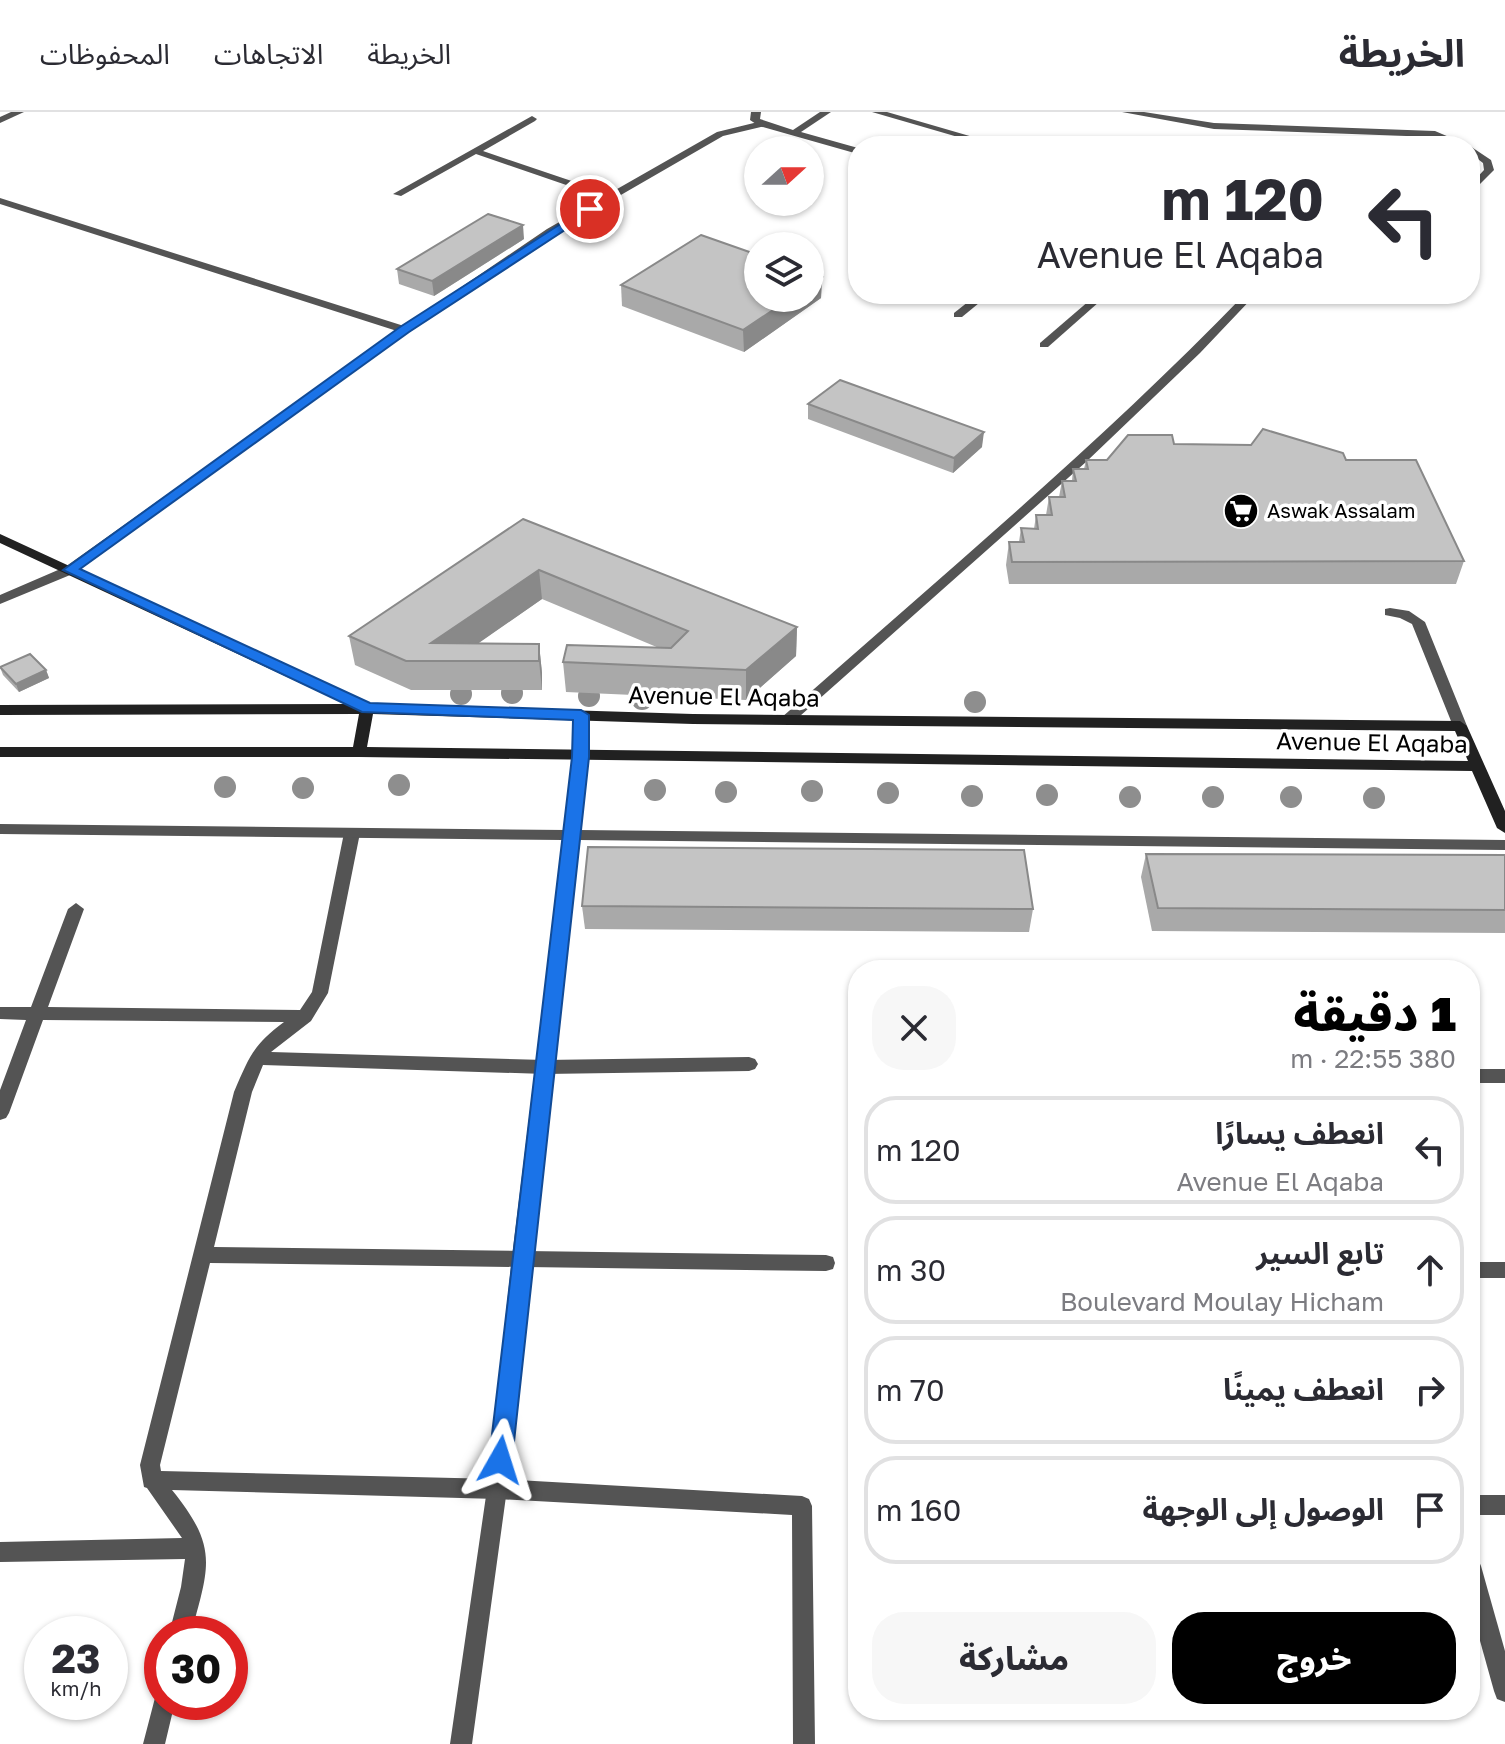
<!DOCTYPE html>
<html lang="ar">
<head>
<meta charset="utf-8">
<style>
	:root { --surface:#fff; --page:#f7f7f7; --text:#2b2b33; --muted:#7c7c81; --line:#e1e1e2; --accent:#000 }
	body { margin:0; font-family:"Golos Text","Noto Sans Arabic",sans-serif; background:var(--page); color:var(--text); direction:rtl; height:100vh; display:flex; flex-direction:column; font-size:30px; white-space:nowrap }
	* { box-sizing:border-box; margin:0 }
	p { font-size:26px; color:var(--muted) }
	.icon { flex:none; width:44px; height:44px; fill:none; stroke:currentColor; stroke-width:2; stroke-linecap:round; stroke-linejoin:round }
	.map { position:relative; flex:1; overflow:hidden; direction:ltr }
	.sheet { position:absolute; left:848px; top:848px; width:632px; height:760px; display:flex; flex-direction:column; background:var(--surface); border-radius:32px; box-shadow:0 2px 6px #0004; direction:rtl }
	.sheet>* { flex:none }
	.guide { position:absolute; left:848px; top:24px; width:632px; height:168px; border-radius:32px; box-shadow:0 2px 6px #0004; direction:rtl; background:#fff; color:var(--text); overflow:hidden }
	.needle { width:52px; rotate:69deg }
	.tools { position:absolute; left:744px; top:24px; display:grid; gap:16px }
	.tools a { display:grid; place-items:center; width:80px; height:80px; border-radius:50%; background:var(--surface); box-shadow:0 2px 6px #0004; font-size:40px }
	.speed { position:absolute; left:24px; top:1504px; display:flex; gap:16px; font-size:40px; font-weight:700; text-align:center }
	.speed>* { display:grid; place-content:center; width:104px; height:104px; border-radius:50%; background:var(--surface); box-shadow:0 2px 6px #0004; line-height:1 }
	.speed small { font-size:20px; font-weight:400 }
	.speed .limit { border:12px solid #d22; background:#fff; color:#111 }
	.pin { position:absolute; display:grid; place-items:center; width:68px; height:68px; color:#fff; margin:-34px; border:4px solid #fff; border-radius:50%; box-shadow:0 2px 8px #0007 }
	.me { position:absolute; width:88px; margin:-44px; rotate:6deg; stroke-linejoin:round; filter:drop-shadow(0 0 6px #0008) }
	.turn { display:flex; align-items:center; gap:28px; height:168px; padding:0 24px; font-size:36px }
	.turn .icon { width:104px; height:104px; stroke-width:2.5 }
	.turn b { display:block; font-size:56px; line-height:68px }
	.round { display:grid; place-items:center; flex:none; width:84px; height:84px; border-radius:32px; background:var(--page) }
	.headline { display:flex; align-items:center; justify-content:space-between; height:136px; padding:0 24px }
	h1 { font-size:48px; font-weight:800; line-height:60px; color:var(--accent) }
	.primary-button { display:flex; gap:16px; margin-top:auto; padding:16px 24px }
	.primary-button a { flex:1; height:92px; border-radius:32px; background:var(--accent); color:#fff; font-size:32px; font-weight:800; line-height:92px; text-align:center }
	.primary-button a+a { background:var(--page); color:var(--text) }
	ul { padding:0; list-style:none }
	li { display:flex; align-items:center; gap:24px; height:108px; margin:0 16px 12px; padding:0 8px; border:4px solid var(--line); border-radius:32px }
	li div { flex:1 }
	li b { display:block; font-size:30px }
	li em { font-style:normal }
	header { display:flex; align-items:center; gap:48px; box-sizing:border-box; height:112px; padding:0 40px; background:var(--surface); border-bottom:2px solid var(--line) }
	header strong { font-size:38px }
	nav { display:flex; gap:44px; margin-inline-start:auto; font-size:28px }
	.map>svg:first-child { display:block }
	.lines { fill:none; stroke-linecap:round; stroke-linejoin:round }
	.lane { fill:#545454; fill-rule:evenodd }
	.street { fill:#545454; fill-rule:evenodd }
	.secondary { fill:#212121; fill-rule:evenodd }
	.tree { fill:#8e8e8e }
	.wall { fill:#a9a9a9 }
	.shaded-wall { fill:#898989 }
	.building { fill:#c4c4c4; stroke:#898989; stroke-width:2 }
	.route { fill:#1a73e8; stroke:#114b97; stroke-width:2 }
	.labels { text-anchor:middle; stroke-width:7; stroke-linejoin:round; paint-order:stroke }
	.far-poi-label { font-size:20px; fill:#000; stroke:#fff; text-anchor:start }
	.street-label { font-size:24px; fill:#000; stroke:#fff }
</style>
</head>
<body>
<header>
<strong>الخريطة</strong>
<nav><a>الخريطة</a><a>الاتجاهات</a><a>المحفوظات</a></nav>
</header>
<div class="map">
<svg width="1505" height="1632" viewBox="0 0 1505 1632">
	<rect width="100%" height="100%" fill="#fff"/>
	<g class="lines">
		<g class="lane">
			<polygon points="751,0 761,0 760,7 793,18 820,0 831,0 801,20 858,36 858,42 759,14 750,8"/>
			<polygon points="872,0 887,0 1004,34 989,34"/>
			<polygon points="1122,0 1144,0 1214,11 1435,19 1470,34 1457,34 1434,25 1214,17"/>
			<polygon points="532,4 537,7 535,9 483,39 613,83 613,87 607,87 476,42 401,84 393,82"/>
			<polygon points="1470,34 1491,48 1494,58 1470,82 1470,73 1484,58 1483,51 1470,41"/>
			<polygon points="978,182 990,182 962,205 954,205 954,201"/>
			<polygon points="1097,182 1108,182 1048,235 1040,235 1040,231"/>
			<polygon points="1390,496 1409,499 1425,510 1467,614 1465,617 1455,617 1453,614 1412,512 1400,506 1385,503 1385,497"/>
			<path d="M352 716 360 721 328 881 311 909 271 940 545 948 749 945 755 947 758 952 755 957 749 959 545 962 263 953 252 980 214 1135 826 1143 833 1145 835 1151 833 1157 826 1159 210 1151 160 1353 161 1359 497 1367 802 1384 809 1387 812 1394 815 1632H793L792 1403 497 1387 172 1378C219 1436 209 1454 191 1522H169L181 1475 185 1447 0 1450V1430L182 1426 147 1376 144 1375 140 1353 234 980C249 945 253 933 284 910L43 908 9 1001 6 1006 0 1008V978L26 908 0 907V895H31L68 797 76 791 84 797 48 895 300 898 312 880 344 721Z"/>
			<rect x="1470" y="957" width="35" height="14"/>
			<rect x="1470" y="1150" width="35" height="16"/>
			<rect x="1470" y="1383" width="35" height="20"/>
			<polygon points="1470,1444 1478,1447 1481,1454 1505,1539 1505,1590 1497,1587 1494,1579 1470,1493"/>
			<polygon points="162,1580 162,1590 175,1590 165,1632 143,1632 156,1582"/>
		</g>
		<g class="street">
			<polygon points="11,0 24,0 0,11 0,5"/>
			<polygon points="762,9 765,10 765,14 723,24 555,121 409,220 75,461 0,492 0,483 65,455 397,219 0,92 0,86 404,214 547,117 717,20"/>
			<path d="M1245 182H1256L1200 241 1086 350 791 612H781L779 609 781 606C938 467 1099 333 1245 182Z"/>
			<polygon points="581,598 588,603 588,645 580,718 1505,728 1505,738 579,728 530,1145 507,1377 472,1632 450,1632 487,1377 512,1145 563,728 0,722 0,712 565,718 574,645 574,603"/>
		</g>
		<path class="secondary" d="M0 422 369 592 693 602 1460 609 1467 614 1505 699V721L1497 716 1472 659 359 645H0V635H353L359 602 0 603V593L345 592 0 431ZM373 602 693 612 1455 619 1468 649 367 635Z"/>
	</g>
	<g class="tree">
		<circle cx="512" cy="581" r="11"/>
		<circle cx="461" cy="582" r="11"/>
		<circle cx="589" cy="584" r="11"/>
		<circle cx="642" cy="587" r="11"/>
		<circle cx="975" cy="590" r="11"/>
		<circle cx="399" cy="673" r="11"/>
		<circle cx="225" cy="675" r="11"/>
		<circle cx="303" cy="676" r="11"/>
		<circle cx="655" cy="678" r="11"/>
		<circle cx="812" cy="679" r="11"/>
		<circle cx="726" cy="680" r="11"/>
		<circle cx="888" cy="681" r="11"/>
		<circle cx="1047" cy="683" r="11"/>
		<circle cx="972" cy="684" r="11"/>
		<circle cx="1130" cy="685" r="11"/>
		<circle cx="1213" cy="685" r="11"/>
		<circle cx="1291" cy="685" r="11"/>
		<circle cx="1374" cy="686" r="11"/>
	</g>
	<g class="wall">
		<polygon points="524,127 434,184 399,172 397,157"/>
		<polygon points="822,165 821,186 744,240 622,194 621,173"/>
		<polygon points="808,292 982,335 953,361 808,307"/>
		<polygon points="1174,332 1346,348 1464,449 1456,472 1009,472 1006,453 1009,430 1019,430 1021,416 1034,417 1036,403 1046,403 1049,385 1059,385 1062,369 1072,369 1073,357 1084,357 1086,348 1107,348"/>
		<polygon points="523,407 797,515 796,544 746,588 566,580 563,550 659,536 542,487 478,531 539,532 542,561 542,578 411,578 355,553 349,524"/>
		<polygon points="0,555 46,558 49,566 19,580 3,563"/>
		<polygon points="1146,742 1505,743 1505,821 1152,819 1141,765"/>
		<polygon points="582,794 1033,797 1029,820 585,817"/>
	</g>
	<g class="shaded-wall">
		<polygon points="523,113 524,127 434,184 432,169"/>
		<polygon points="822,165 821,186 744,240 743,218 791,186 810,186 810,173"/>
		<polygon points="984,320 982,335 953,361 954,346"/>
		<polygon points="539,458 542,487 453,549 431,531"/>
		<polygon points="797,515 796,544 746,588 746,558"/>
		<polygon points="539,532 542,561 542,578 539,549"/>
		<polygon points="46,558 49,566 19,580 16,572"/>
	</g>
	<g class="building">
		<polygon points="488,102 523,113 432,169 397,157"/>
		<polygon points="701,123 758,143 758,186 791,186 743,218 621,173"/>
		<polygon points="810,161 822,165 810,173"/>
		<polygon points="840,268 984,320 954,346 808,292"/>
		<polygon points="1263,317 1343,341 1346,348 1416,348 1464,449 1012,450 1009,430 1024,430 1021,416 1038,417 1036,403 1052,403 1049,385 1065,385 1062,369 1076,369 1073,357 1088,357 1086,348 1107,348 1128,323 1172,323 1174,332 1251,333"/>
		<polygon points="523,407 797,515 746,558 563,550 567,533 671,536 688,519 539,458 431,531 539,532 539,549 406,549 349,524"/>
		<polygon points="30,542 46,558 16,572 0,555"/>
		<polygon points="588,735 1024,738 1033,797 582,794"/>
		<polygon points="1146,742 1505,743 1505,798 1158,796"/>
	</g>
	<polygon class="route" points="590,93 594,94 594,99 409,220 80,457 370,591 581,598 589,603 589,645 512,1348 509,1356 500,1359 492,1356 489,1348 572,645 573,608 362,600 63,458 400,215"/>
	<defs>
		<g id="supermarket-disc" transform="scale(1.8)"><circle r="9.5" fill="#000" stroke="#fff"/><path d="M-6-5.5h2.5l.6 2H6L4.5 2H-2.5L-4.4-4H-6ZM-1.5 3.2a1.3 1.3 0 1 0 .1 0ZM3 3.2a1.3 1.3 0 1 0 .1 0Z" fill="#fff"/></g>
	</defs>
	<g fill-rule="evenodd">
		<use href="#supermarket-disc" x="1241" y="399"/>
	</g>
	<g class="labels">
		<g class="far-poi-label">
			<text x="1267" y="406">Aswak Assalam</text>
		</g>
		<g class="street-label">
			<text transform="translate(724 585) rotate(1)" y="8">Avenue El Aqaba</text>
			<text transform="translate(1372 631) rotate(1)" y="8">Avenue El Aqaba</text>
		</g>
	</g>
</svg>
<div class="tools">
<a><svg class="needle" viewBox="-14 -14 28 28"><path d="M0-13l5 13h-10z" fill="#e53935"/><path d="M0 13l5-13h-10z" fill="#7c7c81"/></svg></a>
<a><svg class="icon" aria-label="layers" viewBox="0 0 24 24"><path d="M12 4l9 5-9 5-9-5zM3 14l9 5 9-5"/></svg></a>
</div>
<div class="speed"><div>23<small>km/h</small></div><div class="limit">30</div></div>
<div class="pin" style="left:590px;top:97px;background:#d93025"><svg class="icon" aria-label="arrive" viewBox="0 0 24 24"><path d="M6 21V4h12l-3 4 3 4H6"/></svg></div>
<svg class="me" style="left:500px;top:1348px" viewBox="-20 -20 40 40"><path d="M0-17L14 15 0 8-14 15z" fill="#1a73e8" stroke="#fff" stroke-width="4"/></svg>
<div class="guide">
<div class="turn"><svg class="icon" aria-label="left" viewBox="0 0 24 24"><path d="M17 20v-9H6M10 6l-5 5 5 5"/></svg><div><b>120 m</b>Avenue El Aqaba</div></div>
</div>
<section class="sheet">
<div class="headline"><div><h1>1 دقيقة</h1><p>380 m · 22:55</p></div><a class="round"><svg class="icon" aria-label="close" viewBox="0 0 24 24"><path d="M6 6l12 12M18 6L6 18"/></svg></a></div>
<ul>
<li><svg class="icon" aria-label="left" viewBox="0 0 24 24"><path d="M17 20v-9H6M10 6l-5 5 5 5"/></svg><div><b>انعطف يسارًا</b><p>Avenue El Aqaba</p></div><em>120 m</em></li>
<li><svg class="icon" aria-label="ahead" viewBox="0 0 24 24"><path d="M12 20V5M6 11l6-6 6 6"/></svg><div><b>تابع السير</b><p>Boulevard Moulay Hicham</p></div><em>30 m</em></li>
<li><svg class="icon" aria-label="right" viewBox="0 0 24 24"><path d="M7 20v-9h11M14 6l5 5-5 5"/></svg><div><b>انعطف يمينًا</b></div><em>70 m</em></li>
<li><svg class="icon" aria-label="arrive" viewBox="0 0 24 24"><path d="M6 21V4h12l-3 4 3 4H6"/></svg><div><b>الوصول إلى الوجهة</b></div><em>160 m</em></li>
</ul>
<div class="primary-button"><a>خروج</a><a>مشاركة</a></div>
</section>
</div>
</body>
</html>
